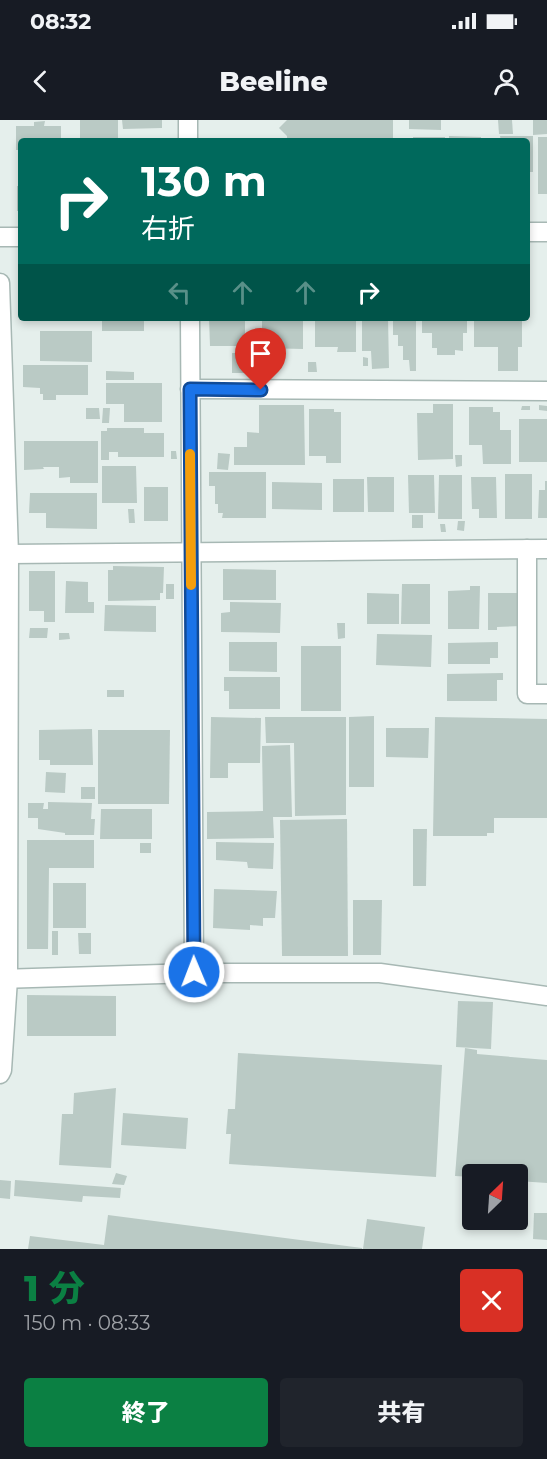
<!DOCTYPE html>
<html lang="ja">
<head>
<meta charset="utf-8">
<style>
	:root { --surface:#171b24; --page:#20242c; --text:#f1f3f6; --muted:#9ea1a6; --accent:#0b8043 }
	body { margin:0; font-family:Montserrat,"Noto Sans JP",sans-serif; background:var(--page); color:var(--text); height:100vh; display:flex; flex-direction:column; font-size:22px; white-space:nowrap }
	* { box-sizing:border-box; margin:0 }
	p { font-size:20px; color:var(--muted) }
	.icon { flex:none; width:33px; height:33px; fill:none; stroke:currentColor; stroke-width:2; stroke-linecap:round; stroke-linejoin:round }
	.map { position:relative; height:1129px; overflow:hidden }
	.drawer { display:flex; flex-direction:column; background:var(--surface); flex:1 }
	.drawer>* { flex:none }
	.guide { position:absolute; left:18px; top:18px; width:512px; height:183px; border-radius:6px; box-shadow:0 3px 9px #0003; background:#00695c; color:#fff; overflow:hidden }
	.needle { width:39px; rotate:25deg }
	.controls { position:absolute; left:462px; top:1044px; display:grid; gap:12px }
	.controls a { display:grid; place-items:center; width:66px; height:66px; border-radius:6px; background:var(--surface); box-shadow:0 3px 9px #0003; font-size:30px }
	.pin { position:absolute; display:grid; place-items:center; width:51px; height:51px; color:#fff; margin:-62px -26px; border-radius:50% 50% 50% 0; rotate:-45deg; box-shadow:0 0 6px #0007 }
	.pin .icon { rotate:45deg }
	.me { position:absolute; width:66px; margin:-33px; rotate:359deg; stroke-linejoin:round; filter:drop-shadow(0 0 4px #0008) }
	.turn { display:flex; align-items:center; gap:21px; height:126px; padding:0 24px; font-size:27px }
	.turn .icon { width:78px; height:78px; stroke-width:2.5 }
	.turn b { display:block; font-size:42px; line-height:51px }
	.lanes { display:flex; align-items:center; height:57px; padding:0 24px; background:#0003; justify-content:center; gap:30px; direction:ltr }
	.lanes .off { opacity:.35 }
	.round { display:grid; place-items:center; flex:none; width:63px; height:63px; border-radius:6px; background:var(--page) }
	.summary { display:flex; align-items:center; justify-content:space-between; height:102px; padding:0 24px }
	h1 { font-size:36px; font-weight:800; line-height:45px; color:var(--accent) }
	.cta { display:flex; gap:12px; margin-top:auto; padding:12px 24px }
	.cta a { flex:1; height:69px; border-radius:6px; background:var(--accent); color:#fff; font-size:24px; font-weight:800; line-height:69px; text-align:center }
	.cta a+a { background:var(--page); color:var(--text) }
	.status { display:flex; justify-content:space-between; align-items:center; height:42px; padding:0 30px; background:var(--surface); direction:ltr }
	.status svg { height:16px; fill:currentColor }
	header { display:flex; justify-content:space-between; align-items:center; height:78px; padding:0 24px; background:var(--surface); font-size:27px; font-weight:800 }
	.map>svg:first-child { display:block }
	.building { fill:#bacac5 }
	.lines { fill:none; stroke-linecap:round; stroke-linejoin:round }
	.street-casing { stroke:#a7b8b4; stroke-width:21 }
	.street { stroke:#fff; stroke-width:18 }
	.route-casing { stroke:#114b97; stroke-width:15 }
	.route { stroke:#1a73e8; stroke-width:10 }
	.slow { stroke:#f59e0b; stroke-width:10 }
</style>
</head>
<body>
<div class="status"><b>08:32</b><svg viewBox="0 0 49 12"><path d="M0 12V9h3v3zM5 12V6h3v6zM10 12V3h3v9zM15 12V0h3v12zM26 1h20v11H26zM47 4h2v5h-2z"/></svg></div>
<header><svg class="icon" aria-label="back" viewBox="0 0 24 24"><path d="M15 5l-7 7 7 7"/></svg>Beeline<svg class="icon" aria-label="person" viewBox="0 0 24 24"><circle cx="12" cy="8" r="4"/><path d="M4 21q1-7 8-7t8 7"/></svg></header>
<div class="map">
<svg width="547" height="1129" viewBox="0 0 547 1129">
	<rect width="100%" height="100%" fill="#e5efec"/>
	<g class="building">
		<rect x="80" y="0" width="38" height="21"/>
		<polygon points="122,0 162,0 162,8 123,9"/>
		<polygon points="287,0 393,0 393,21 287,21 287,16 279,8"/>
		<polygon points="409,0 441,0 441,10 409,9"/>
		<polygon points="498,0 512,0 513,14 499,14"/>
		<polygon points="533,0 547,0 547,14 533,15"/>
		<polygon points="45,1 44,6 61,6 61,21 21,21 21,30 16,30 16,6 34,6 34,2"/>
		<polygon points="449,16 481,17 481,21 449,21"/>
		<polygon points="500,16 533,16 533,52 526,52 526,21 501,21"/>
		<rect x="413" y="17" width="32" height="4"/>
		<rect x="538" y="17" width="9" height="57"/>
		<rect x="17" y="66" width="4" height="25"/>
		<rect x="102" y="198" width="42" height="13"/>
		<polygon points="209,198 245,198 245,226 210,226"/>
		<polygon points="262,198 303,198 303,229 262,228"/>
		<polygon points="315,198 356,198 356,232 337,232 338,227 315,227"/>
		<polygon points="362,198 388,198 389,248 372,249 371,231 362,231"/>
		<polygon points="393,198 416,198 416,251 410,251 409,240 403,240 403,226 398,226 398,215 393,215"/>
		<polygon points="422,198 467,198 467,213 463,213 463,231 455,230 455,235 437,235 437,228 432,228 432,213 422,213"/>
		<polygon points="474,198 522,198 522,227 518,227 518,251 498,251 498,227 474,227"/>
		<polygon points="40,211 92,211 92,242 40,241"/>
		<rect x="232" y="233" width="13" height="20"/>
		<polygon points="363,237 368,238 368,246 363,246"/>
		<polygon points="260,239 267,239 267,248 259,248"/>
		<polygon points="308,242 316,242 317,252 308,252"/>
		<polygon points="23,245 88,245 88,275 56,275 56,280 43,280 43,274 40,274 40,268 23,267"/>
		<polygon points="106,251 134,252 134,260 106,260"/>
		<polygon points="106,263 162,263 162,302 124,302 124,284 106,284"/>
		<polygon points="433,284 453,284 453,339 418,340 417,293 433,293"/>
		<polygon points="259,285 304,285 305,345 234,345 234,327 247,327 247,312 259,313"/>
		<polygon points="539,285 547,286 547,291 539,290"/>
		<polygon points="522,286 530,286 530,290 521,290"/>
		<polygon points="469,287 493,287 493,292 500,292 500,310 511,310 511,344 483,344 482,325 469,325"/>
		<polygon points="86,288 99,288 100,299 86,299"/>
		<polygon points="103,288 110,288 109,303 102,303"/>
		<polygon points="309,289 334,289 334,292 341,292 341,343 326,343 326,336 309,336"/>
		<rect x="519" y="299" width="28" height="43"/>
		<polygon points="107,308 144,308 144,313 164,313 164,337 118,337 118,332 109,332 109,340 101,340 101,311 107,311"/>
		<polygon points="24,321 98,321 98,363 70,363 70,357 59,358 59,347 43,347 44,349 24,350"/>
		<polygon points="171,331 176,331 177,339 171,339"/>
		<polygon points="218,333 230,334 228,350 217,349"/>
		<polygon points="455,335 462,335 462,346 456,347"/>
		<polygon points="102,346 136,346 137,383 102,383"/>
		<polygon points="209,352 266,352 266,398 222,398 223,393 218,393 218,384 215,384 215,366 209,366"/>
		<rect x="505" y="354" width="27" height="45"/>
		<polygon points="408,355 434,355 435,393 409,393"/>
		<polygon points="439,355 462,355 462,399 438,399"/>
		<polygon points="367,357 394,357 394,392 368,392"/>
		<polygon points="471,357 496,357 497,398 479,398 479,389 472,389"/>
		<rect x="333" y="359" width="31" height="33"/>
		<polygon points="545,361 547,361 547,398 538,398 539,370 545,370"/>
		<polygon points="272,362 322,363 322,390 272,389"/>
		<rect x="144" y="367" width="24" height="34"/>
		<polygon points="30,373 97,373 97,409 46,408 46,393 29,393"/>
		<polygon points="128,389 134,389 135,403 129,403"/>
		<rect x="412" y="395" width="11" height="13"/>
		<polygon points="458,401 465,401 464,411 457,410"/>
		<polygon points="440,404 445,404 446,412 441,412"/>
		<polygon points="113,446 164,447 163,473 160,473 160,480 108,481 108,450 113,450"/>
		<polygon points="223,449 276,450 276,480 223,480"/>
		<polygon points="29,451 55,451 55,502 44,502 44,491 29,491"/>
		<polygon points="66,461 88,462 88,482 94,482 94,493 65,493"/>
		<rect x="166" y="464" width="8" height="15"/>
		<polygon points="402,464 430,464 430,504 401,504"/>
		<polygon points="470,466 480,466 479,509 448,509 448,471 470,470"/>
		<polygon points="367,473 399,474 399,504 367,504"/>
		<polygon points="488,473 521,473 521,506 497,507 497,510 488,510"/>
		<polygon points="230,482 281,483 280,513 221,512 221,493 230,492"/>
		<polygon points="105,485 156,486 156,512 104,511"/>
		<polygon points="337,503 345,503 345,518 338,519"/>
		<polygon points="30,508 48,508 47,518 29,518"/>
		<polygon points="59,513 69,513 70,519 59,520"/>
		<polygon points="377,514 432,515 431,547 376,545"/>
		<polygon points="229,522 277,522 277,552 229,551"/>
		<polygon points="498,522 498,538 490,538 490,544 448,544 448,523"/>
		<rect x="301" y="526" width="40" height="65"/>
		<polygon points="503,553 503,560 497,560 497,581 447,581 447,554"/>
		<polygon points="224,557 280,557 280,589 229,589 229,571 224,571"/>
		<rect x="107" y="570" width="17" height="7"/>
		<polygon points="374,596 374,667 349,667 349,597"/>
		<polygon points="211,597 261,598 260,643 228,643 228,658 210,658"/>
		<polygon points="265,597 346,597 346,695 295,696 294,623 266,623"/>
		<polygon points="435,597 547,599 547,698 494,698 494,713 487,713 487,716 433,716"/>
		<polygon points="386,608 429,608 428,638 386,637"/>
		<polygon points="92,609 93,645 50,645 50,640 39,640 39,610"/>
		<polygon points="98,610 170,610 169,684 98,684"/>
		<polygon points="290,625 292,697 273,697 274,718 207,719 207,692 263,691 262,626"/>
		<polygon points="46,652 66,653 65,673 45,672"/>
		<rect x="81" y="667" width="14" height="12"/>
		<polygon points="48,682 92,683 91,699 95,699 94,715 65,715 65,713 38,709 38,698 28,698 28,683 44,683 43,689 48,689"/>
		<polygon points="101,689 152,689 152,719 100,719"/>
		<polygon points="347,699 348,836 282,836 280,700"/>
		<polygon points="413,709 427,709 426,766 413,766"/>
		<polygon points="27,720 94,720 94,748 49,748 48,829 27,829"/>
		<polygon points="216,722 274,723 273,749 248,748 247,742 216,740"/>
		<rect x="140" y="723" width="11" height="10"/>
		<rect x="53" y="763" width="33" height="45"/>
		<polygon points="214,769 277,771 275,798 263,798 263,806 250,805 250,810 213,808"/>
		<polygon points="353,780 382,780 381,835 353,835"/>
		<rect x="52" y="811" width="6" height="24"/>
		<polygon points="78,813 91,813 91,834 79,834"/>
		<polygon points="27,875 116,876 116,916 27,916"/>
		<polygon points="458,881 493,882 491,929 456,927"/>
		<polygon points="465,928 477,930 477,934 547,940 547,1063 518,1061 518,1054 472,1054 472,1057 455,1056"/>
		<polygon points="238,933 442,945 436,1057 229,1044 231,1014 226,1014 228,989 235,989"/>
		<polygon points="116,968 111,1048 59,1045 62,994 73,994 74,973"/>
		<polygon points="123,993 188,998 186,1029 121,1025"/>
		<polygon points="116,1053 127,1056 124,1065 112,1064"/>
		<polygon points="0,1060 11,1061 10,1079 0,1078"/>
		<polygon points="15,1060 121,1068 120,1078 83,1076 82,1082 14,1076"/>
		<polygon points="534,1093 547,1093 547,1120 533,1119"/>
		<polygon points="108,1095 362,1128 362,1129 28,1129 30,1116 104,1125"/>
		<polygon points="367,1099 425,1107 422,1129 363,1129"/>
	</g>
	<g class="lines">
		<g class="street-casing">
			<g id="street">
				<polyline points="188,0 188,21"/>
				<polyline points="526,112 547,112"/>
				<polyline points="0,117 21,117"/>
				<polyline points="0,163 9,434 8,859 2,950 0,954"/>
				<polyline points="190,198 194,853"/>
				<polyline points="190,269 547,271"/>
				<polyline points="527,429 527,574 547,574"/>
				<polyline points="9,434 547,429"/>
				<polyline points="0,859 194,853 380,853 547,876"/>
			</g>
		</g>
		<use href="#street" class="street"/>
	</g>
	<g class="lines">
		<g class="route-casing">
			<polyline id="route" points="194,852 190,269 261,270"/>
		</g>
		<use href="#route" class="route"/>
		<polyline class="slow" points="190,334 191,465"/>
	</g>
</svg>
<div class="controls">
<a><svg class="needle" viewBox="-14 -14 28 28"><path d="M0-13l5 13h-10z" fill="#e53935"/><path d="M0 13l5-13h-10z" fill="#9ea1a6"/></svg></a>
</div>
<div class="pin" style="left:261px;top:270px;background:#d93025"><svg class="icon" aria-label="arrive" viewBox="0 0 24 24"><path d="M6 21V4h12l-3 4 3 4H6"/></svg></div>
<svg class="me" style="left:194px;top:852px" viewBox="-20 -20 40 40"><circle r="17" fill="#1a73e8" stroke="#fff" stroke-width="3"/><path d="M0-11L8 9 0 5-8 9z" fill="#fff"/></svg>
<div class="guide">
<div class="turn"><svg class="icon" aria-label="right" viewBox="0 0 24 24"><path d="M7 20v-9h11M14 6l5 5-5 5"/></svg><div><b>130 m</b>右折</div></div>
<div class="lanes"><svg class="icon off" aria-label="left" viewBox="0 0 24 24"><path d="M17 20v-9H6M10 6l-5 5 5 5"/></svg><svg class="icon off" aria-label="ahead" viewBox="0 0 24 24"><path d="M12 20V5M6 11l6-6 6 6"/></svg><svg class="icon off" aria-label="ahead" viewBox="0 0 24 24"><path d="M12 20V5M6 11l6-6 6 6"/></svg><svg class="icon" aria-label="right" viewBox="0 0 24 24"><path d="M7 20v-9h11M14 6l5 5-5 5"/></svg></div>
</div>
</div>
<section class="drawer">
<div class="summary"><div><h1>1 分</h1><p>150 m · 08:33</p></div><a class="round" style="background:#d93025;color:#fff"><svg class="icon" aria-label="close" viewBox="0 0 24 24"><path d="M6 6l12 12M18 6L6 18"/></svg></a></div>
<div class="cta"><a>終了</a><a>共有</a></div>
</section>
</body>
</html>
